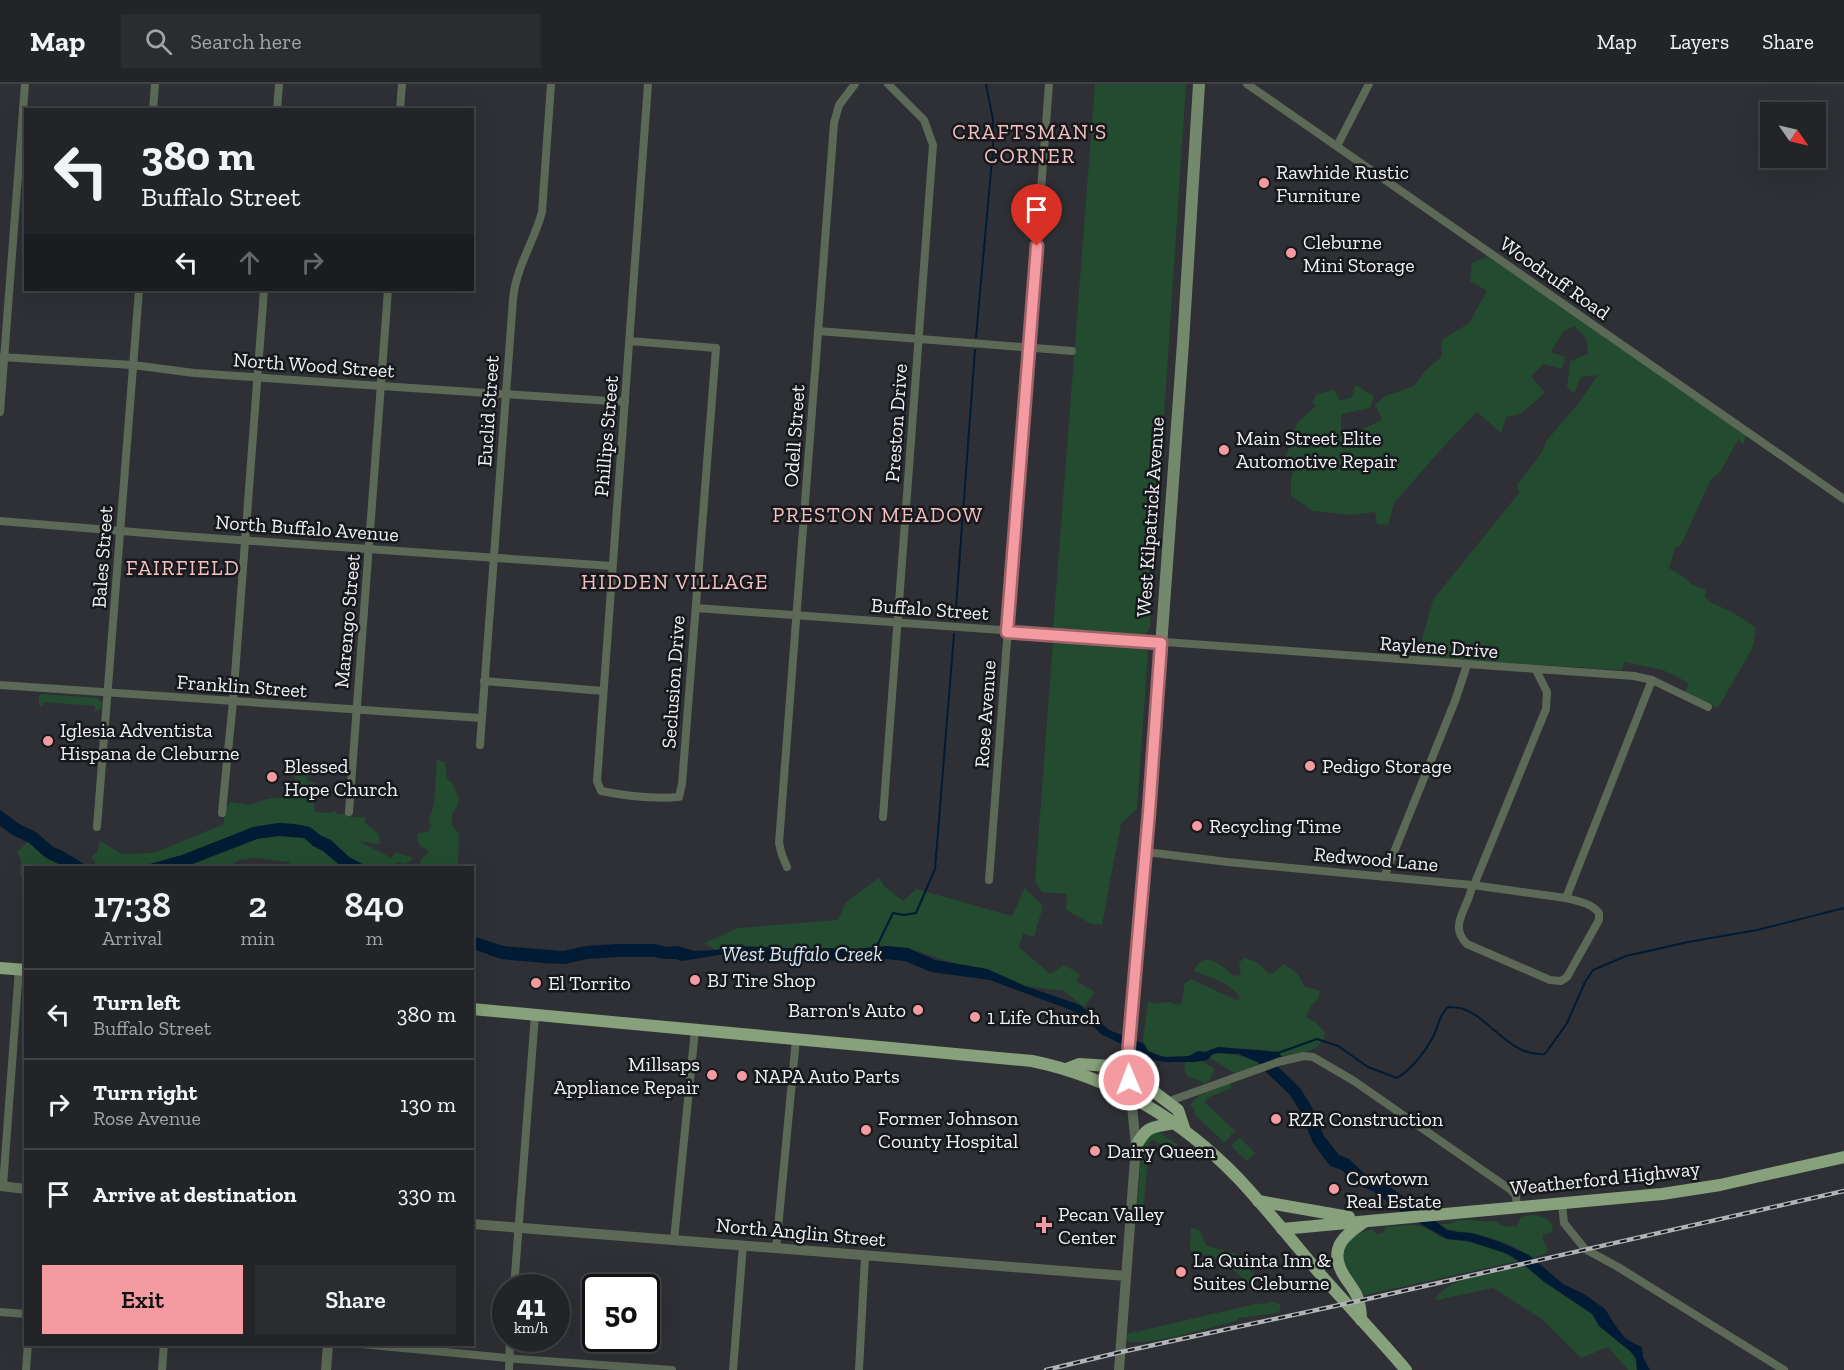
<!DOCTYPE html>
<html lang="en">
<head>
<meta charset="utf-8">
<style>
	:root { --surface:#222428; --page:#2a2c30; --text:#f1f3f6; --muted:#a2a4a8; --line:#3f4145; --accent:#f49aa1 }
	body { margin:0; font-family:"Zilla Slab",serif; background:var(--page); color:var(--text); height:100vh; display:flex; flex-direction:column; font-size:22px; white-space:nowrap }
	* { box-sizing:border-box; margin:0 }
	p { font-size:20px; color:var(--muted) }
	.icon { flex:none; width:33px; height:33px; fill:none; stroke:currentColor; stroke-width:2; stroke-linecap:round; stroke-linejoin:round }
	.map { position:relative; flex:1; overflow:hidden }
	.drawer { position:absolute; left:24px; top:782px; width:450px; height:480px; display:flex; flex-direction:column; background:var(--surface); border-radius:0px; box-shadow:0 6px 24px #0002,0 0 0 2px var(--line) }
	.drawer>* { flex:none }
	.hud { position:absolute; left:24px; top:24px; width:450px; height:183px; border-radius:0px; box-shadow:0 6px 24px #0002,0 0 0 2px var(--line); background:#222428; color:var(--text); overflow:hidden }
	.needle { width:39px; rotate:124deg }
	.fabs { position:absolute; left:1760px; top:18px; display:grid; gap:12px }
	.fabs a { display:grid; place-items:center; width:66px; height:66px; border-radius:0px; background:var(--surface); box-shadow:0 6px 24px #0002,0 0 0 2px var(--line); font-size:30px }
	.speed { position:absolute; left:492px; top:1190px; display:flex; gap:12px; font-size:30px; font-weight:700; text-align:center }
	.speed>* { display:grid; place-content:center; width:78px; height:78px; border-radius:50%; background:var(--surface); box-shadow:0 6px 24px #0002,0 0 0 2px var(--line); line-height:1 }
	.speed small { font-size:15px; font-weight:400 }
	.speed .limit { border:3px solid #111; border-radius:9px; background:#fff; color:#111 }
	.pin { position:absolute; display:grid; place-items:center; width:51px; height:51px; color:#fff; margin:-62px -26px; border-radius:50% 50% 50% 0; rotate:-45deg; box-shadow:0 0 6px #0007 }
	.pin .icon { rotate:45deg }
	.me { position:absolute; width:66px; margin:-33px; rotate:359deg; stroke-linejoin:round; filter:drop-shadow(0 0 4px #0008) }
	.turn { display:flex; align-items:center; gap:21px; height:126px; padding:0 18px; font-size:27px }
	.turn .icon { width:78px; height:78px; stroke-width:2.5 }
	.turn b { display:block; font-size:42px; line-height:51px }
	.lanes { display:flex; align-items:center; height:57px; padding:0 18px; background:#0003; justify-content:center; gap:30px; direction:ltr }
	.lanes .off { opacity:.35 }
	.eta { display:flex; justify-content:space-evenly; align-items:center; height:102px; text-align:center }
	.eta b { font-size:36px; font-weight:600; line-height:42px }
	.primary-button { display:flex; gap:12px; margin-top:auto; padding:12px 18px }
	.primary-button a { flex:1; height:69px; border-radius:0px; background:var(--accent); color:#111; font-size:24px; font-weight:600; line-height:69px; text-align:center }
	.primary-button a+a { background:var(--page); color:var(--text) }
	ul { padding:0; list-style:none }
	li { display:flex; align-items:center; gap:18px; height:90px; padding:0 18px; border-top:2px solid var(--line) }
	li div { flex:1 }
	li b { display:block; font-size:22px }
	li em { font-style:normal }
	header { display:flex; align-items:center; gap:36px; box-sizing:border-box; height:84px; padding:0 30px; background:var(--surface); border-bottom:2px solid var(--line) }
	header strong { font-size:28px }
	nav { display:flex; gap:33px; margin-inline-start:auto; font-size:21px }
	.search { width:420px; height:54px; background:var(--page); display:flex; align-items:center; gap:15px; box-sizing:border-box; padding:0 21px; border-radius:0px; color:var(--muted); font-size:22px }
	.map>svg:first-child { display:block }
	.green { fill:#224b2f }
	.water { fill:#001b33 }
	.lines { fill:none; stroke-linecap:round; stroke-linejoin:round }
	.stream { stroke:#001b33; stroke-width:2 }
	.minor { stroke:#5c6957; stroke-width:8 }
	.tertiary { stroke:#5c6957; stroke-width:10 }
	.secondary { stroke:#74896c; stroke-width:12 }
	.primary { stroke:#86a17b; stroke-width:12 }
	.rail-casing { stroke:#b1b3b7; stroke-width:4.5 }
	.rail { stroke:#17181b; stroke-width:2; stroke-dasharray:7; stroke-linecap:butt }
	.route-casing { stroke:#9f6469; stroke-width:15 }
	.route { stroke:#f49aa1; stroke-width:10 }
	.poi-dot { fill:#f49aa1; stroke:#17181b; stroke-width:2 }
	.labels { text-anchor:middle; stroke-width:5; stroke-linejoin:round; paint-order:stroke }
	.poi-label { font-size:20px; fill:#f0f1f5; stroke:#17181b; text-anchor:start }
	.street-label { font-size:20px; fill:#f0f1f5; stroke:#17181b }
	.neighbourhood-label { font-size:21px; letter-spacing:1.5px; fill:#f4c0c2; stroke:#17181b }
	.water-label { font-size:21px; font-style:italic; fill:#cee6fd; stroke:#17181b }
</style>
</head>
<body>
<header>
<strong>Map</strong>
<div class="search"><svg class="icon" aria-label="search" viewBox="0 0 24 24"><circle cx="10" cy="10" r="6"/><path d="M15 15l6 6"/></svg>Search here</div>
<nav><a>Map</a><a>Layers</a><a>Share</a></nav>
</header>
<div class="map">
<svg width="1844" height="1286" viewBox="0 0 1844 1286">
	<rect width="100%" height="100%" fill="#2e3035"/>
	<g class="green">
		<polygon points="1095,0 1186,0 1150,544 1145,551 1053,545"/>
		<path d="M1488 172 1746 349 1744 360 1740 358 1739 354 1720 388 1711 395 1681 461 1675 464 1669 484 1688 496 1691 500 1706 506 1705 513 1710 518 1734 529 1756 544 1752 565 1718 624 1685 608 1689 599 1663 586 1624 578 1622 586 1417 573 1433 516 1519 409 1517 401 1542 368 1547 356 1578 320 1598 291 1581 293 1574 309 1567 303 1570 277 1588 270 1586 254 1574 242 1563 248 1551 268 1565 273 1562 285 1543 280 1531 292 1545 309 1520 330 1506 333 1501 349 1477 328 1444 362 1394 419 1388 441 1377 440 1375 428 1352 431 1313 427 1291 412V395L1295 382 1285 374 1290 362H1299L1292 350 1298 338 1316 322 1312 318 1317 310 1334 306 1340 317 1352 313 1355 301 1374 312 1370 324 1341 330V345C1356 349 1369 343 1382 335L1375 321 1385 312 1414 302 1425 287 1441 273 1442 256 1469 239 1487 207 1470 197 1472 179Z"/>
		<polygon points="1053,557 1143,564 1148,568 1137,725 1121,740 1102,841 1090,839 1066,826 1067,810 1042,808 1035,798"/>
		<polygon points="41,610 97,614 102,618 101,625 95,628 95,622 44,618 42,624 39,620 39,612"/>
		<path d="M301 676 308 682 320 685V688L308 692 307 697 316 699C316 710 313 718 315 728L328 729 335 727 338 731 344 729 351 733H365V739L379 750 380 760 359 757 391 774 395 769 412 773V776L403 781 398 778 396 781 397 783H290L289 778 253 774 239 776 230 783H98L91 773 97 768 100 757 122 770 154 769 224 740 225 725 231 718 249 721 267 715 288 713 295 698V680Z"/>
		<path d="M437 676 445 678 447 695 452 699 459 714 458 721 452 730V741L459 750 458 783H420C419 776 423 772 429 768L425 764 421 763 417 757 418 749 428 748 431 743 429 736 434 720Z"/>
		<polygon points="29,757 86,783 26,783 25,794 20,791 21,776 17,768"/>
		<polygon points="879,794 885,803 903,817 916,805 1012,832 1025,804 1043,822 1034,853 1023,850 1019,863 1050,890 1064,881 1080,890 1076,897 1095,908 1084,923 1064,907 1025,902 987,885 954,879 908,864 886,862 855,865 826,864 810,865 736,862 716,866 704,859 738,844 838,836 846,818"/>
		<path d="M1244 874C1255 876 1261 881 1268 889H1273L1284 880C1293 885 1300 891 1304 902L1320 907 1318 915 1311 922 1306 933 1315 938 1325 948 1324 955 1317 963 1308 967 1282 973 1266 966 1218 963 1205 968 1198 967 1189 972 1165 973 1148 967 1143 956 1148 918H1151L1155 920 1168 918 1180 921C1184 914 1183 907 1185 899L1191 895 1238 917 1240 913C1229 898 1211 894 1194 887 1204 864 1222 882 1234 892L1241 891 1239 879Z"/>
		<path d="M1219 969C1236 972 1243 970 1259 979 1253 986 1243 989 1234 989L1222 981 1209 974 1213 970Z"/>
		<polygon points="1186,977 1202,977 1215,985 1209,997 1205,999 1187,992 1184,983"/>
		<polygon points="1230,999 1232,1004 1207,1014 1205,1019 1235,1047 1232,1050 1231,1049 1231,1052 1224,1058 1197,1033 1194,1029 1195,1025 1190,1021 1199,1011"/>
		<polygon points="1157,1047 1178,1061 1173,1068 1153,1056 1149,1058 1143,1133 1139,1131 1137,1137 1140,1140 1136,1140 1142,1054"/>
		<polygon points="1240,1054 1255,1069 1247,1077 1231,1062 1236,1057 1239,1058 1237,1056"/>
		<path d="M1530 1131C1539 1131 1549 1133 1553 1143L1551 1149 1543 1150V1156L1548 1166 1545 1170 1532 1174C1517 1162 1489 1152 1471 1149 1458 1147 1450 1148 1439 1140H1449C1461 1132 1481 1139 1495 1137 1501 1142 1510 1144 1517 1142L1521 1133Z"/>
		<path d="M1411 1141C1429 1142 1431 1149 1446 1155 1453 1157 1462 1156 1469 1158 1486 1161 1504 1168 1518 1177L1365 1211 1363 1209C1356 1201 1346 1192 1344 1182 1338 1161 1353 1149 1372 1145L1376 1150 1383 1149 1386 1143Z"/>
		<path d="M1191 1144C1206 1145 1200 1155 1207 1162L1234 1169 1256 1193V1196L1250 1201C1229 1181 1220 1173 1191 1168L1190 1165Z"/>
		<path d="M1526 1182 1543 1197 1593 1230 1599 1242 1631 1268 1636 1275 1637 1286H1628L1608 1263 1581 1274 1543 1236 1493 1204 1437 1216 1436 1214C1452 1191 1500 1187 1526 1182Z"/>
		<path d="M1272 1217 1280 1220V1226L1277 1229 1239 1234 1236 1237C1215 1242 1141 1265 1125 1256L1127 1250 1255 1220 1268 1219Z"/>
	</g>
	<g class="water">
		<polygon points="0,726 21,741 36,748 53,763 61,766 89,783 65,783 46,774 28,758 14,752 0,742"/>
		<polygon points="278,739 295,740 310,743 320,751 331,756 349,773 368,783 342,783 323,767 313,762 304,754 278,752 257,755 185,783 139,783 182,771 253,743"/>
		<polygon points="473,852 503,862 563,867 586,862 617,860 654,860 667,863 678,862 694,867 716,866 736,862 810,865 826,864 855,865 886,862 908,864 935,876 987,885 1025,902 1080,921 1109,946 1144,960 1148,967 1157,971 1165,973 1189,972 1198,967 1205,968 1218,963 1278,968 1282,973 1273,978 1300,1004 1312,1023 1324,1052 1339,1071 1349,1075 1366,1091 1379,1096 1393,1105 1447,1146 1457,1148 1472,1149 1500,1158 1529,1171 1563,1200 1584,1210 1605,1225 1615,1241 1625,1254 1635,1260 1642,1263 1643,1273 1650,1286 1637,1286 1636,1275 1631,1268 1599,1242 1592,1230 1543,1197 1523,1180 1508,1170 1480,1161 1468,1157 1447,1155 1410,1134 1373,1107 1360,1102 1351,1095 1342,1086 1330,1082 1313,1059 1301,1029 1290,1011 1266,988 1259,979 1239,970 1219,969 1213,970 1207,976 1195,978 1166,978 1153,976 1101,950 1086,935 1076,928 990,896 931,888 905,877 886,875 855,878 827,876 793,878 753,875 731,869 682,877 676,875 665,875 653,873 617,873 587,875 565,880 544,879 501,875 473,865"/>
	</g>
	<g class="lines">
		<g class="stream">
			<polyline points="976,253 993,65 993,36 986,0"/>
			<polyline points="955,537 975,266"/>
			<polyline points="876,864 893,829 904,831 916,829 935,785 954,550"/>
			<path d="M1278 969 1317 955 1338 962 1368 983 1397 994C1412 985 1424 969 1433 953 1438 943 1439 931 1448 923 1453 924 1459 923 1463 925 1489 933 1511 974 1545 970L1567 939 1585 898 1593 886 1626 872 1688 858 1757 846 1844 824"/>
		</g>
		<g class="minor">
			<polyline points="1247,0 1844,415"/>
			<polyline points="153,26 155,0"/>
			<polyline points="277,26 279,0"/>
			<polyline points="400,26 402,0"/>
			<polyline points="1337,62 1369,0"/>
			<polyline points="818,247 1072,267"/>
			<path d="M630 257 716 264 682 700 679 713C653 715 626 712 601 707L597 697 648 0"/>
			<polyline points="0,273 133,281 194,289 381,302 625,318"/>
			<polyline points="0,328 25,0"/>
			<polyline points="0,437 182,452 612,482"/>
			<polyline points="696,524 1634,592 1652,596 1708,623"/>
			<polyline points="484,597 603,607"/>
			<polyline points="0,601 481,634"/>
			<path d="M480 661 513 215C516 183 534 158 542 128L551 0"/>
			<polyline points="349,728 388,206"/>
			<polyline points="222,729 233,617 264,206"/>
			<polyline points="883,733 933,61 924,36 888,0"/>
			<polyline points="97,743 139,206"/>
			<path d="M1146 768 1228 778 1472 801 1566 814C1578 817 1591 819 1599 829V836L1567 893 1561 897 1550 896 1467 860C1447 841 1470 823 1472 801"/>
			<polyline points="787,783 782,771 779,759 834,39 839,21 855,0"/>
			<polyline points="1384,793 1455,617 1467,581"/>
			<polyline points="989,796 1049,0"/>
			<polyline points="1474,801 1546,625 1547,608 1536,586"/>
			<polyline points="1566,814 1652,596"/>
			<polyline points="1167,1018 1278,978 1304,972 1313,973 1354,997 1511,1106 1516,1112 1517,1124"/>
			<polyline points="3,1102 19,885"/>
			<polyline points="1562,1120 1564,1139 1585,1165 1618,1183 1784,1286"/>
			<polyline points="674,1156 695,946"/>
			<polyline points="776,1165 796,955"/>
			<polyline points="514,1203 535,931"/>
			<polyline points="0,1228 26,1230"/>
			<polyline points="361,1260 517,1275 672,1286"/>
			<polyline points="26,1286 28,1260"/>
			<polyline points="162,1286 164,1260"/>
			<polyline points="509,1286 510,1254"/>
			<polyline points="733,1286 743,1161"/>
			<polyline points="859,1286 865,1172"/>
		</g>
		<g class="tertiary">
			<polyline points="0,1102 26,1105"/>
			<polyline points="472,1140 1126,1192"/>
			<polyline points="326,1286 328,1260"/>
			<polyline points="1119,1286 1136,1062 1131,1012"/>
		</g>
		<polyline class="secondary" points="1131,1012 1128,989 1128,971 1149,728 1183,259 1199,0"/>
		<g class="primary">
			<polyline points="0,884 26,886"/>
			<path d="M472 925 1032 977C1111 993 1182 1036 1238 1094 1267 1125 1294 1159 1321 1191 1349 1223 1379 1254 1406 1286"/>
			<polyline points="1128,976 1139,988 1149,1004 1178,1026 1185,1047"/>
			<polyline points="1066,985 1079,980 1110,982 1128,971"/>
			<path d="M1136 1062C1148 1040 1152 1044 1175 1039"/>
			<polyline points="1258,1117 1349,1133"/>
			<polyline points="1282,1145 1662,1110 1720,1101 1844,1073"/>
			<path d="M1361 1236C1361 1228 1360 1220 1357 1212 1353 1203 1346 1196 1342 1188 1329 1163 1345 1151 1364 1138"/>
		</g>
		<g class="rail-casing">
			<polyline id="rail" points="1046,1286 1121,1268 1372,1214 1844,1107"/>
		</g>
		<use href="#rail" class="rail"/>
	</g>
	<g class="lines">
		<g class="route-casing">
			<polyline id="route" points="1037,162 1007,548 1161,559 1149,728 1128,971 1129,996"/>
		</g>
		<use href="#route" class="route"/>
	</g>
	<g class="poi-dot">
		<circle cx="1264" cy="99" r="6"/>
		<circle cx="1291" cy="169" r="6"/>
		<circle cx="1224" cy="366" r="6"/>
		<circle cx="48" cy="657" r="6"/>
		<circle cx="1310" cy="682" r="6"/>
		<circle cx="272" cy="693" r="6"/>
		<circle cx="1197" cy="742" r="6"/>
		<circle cx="695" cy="896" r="6"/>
		<circle cx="536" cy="899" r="6"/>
		<circle cx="918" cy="926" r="6"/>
		<circle cx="975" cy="933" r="6"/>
		<circle cx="712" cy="991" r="6"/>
		<circle cx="742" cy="992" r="6"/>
		<circle cx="1276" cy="1035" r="6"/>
		<circle cx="866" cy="1046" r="6"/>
		<circle cx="1095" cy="1067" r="6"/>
		<circle cx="1334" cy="1105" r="6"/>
		<path d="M1041 1132h6v6h6v6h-6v6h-6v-6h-6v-6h6z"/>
		<circle cx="1181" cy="1188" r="6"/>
	</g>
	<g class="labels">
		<g class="poi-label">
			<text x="1276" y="95">Rawhide Rustic<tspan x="1276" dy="23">Furniture</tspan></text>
			<text x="1303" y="165">Cleburne<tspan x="1303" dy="23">Mini Storage</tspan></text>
			<text x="1236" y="361">Main Street Elite<tspan x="1236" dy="23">Automotive Repair</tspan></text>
			<text x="60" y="653">Iglesia Adventista<tspan x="60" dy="23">Hispana de Cleburne</tspan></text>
			<text x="284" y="689">Blessed<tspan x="284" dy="23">Hope Church</tspan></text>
			<text x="1322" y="689">Pedigo Storage</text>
			<text x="1209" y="749">Recycling Time</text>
			<text x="707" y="903">BJ Tire Shop</text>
			<text x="548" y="906">El Torrito</text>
			<text x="906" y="933" text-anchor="end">Barron's Auto</text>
			<text x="987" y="940">1 Life Church</text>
			<text x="700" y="987" text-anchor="end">Millsaps<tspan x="700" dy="23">Appliance Repair</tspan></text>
			<text x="754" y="999">NAPA Auto Parts</text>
			<text x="878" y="1041">Former Johnson<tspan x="878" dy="23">County Hospital</tspan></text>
			<text x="1288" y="1042">RZR Construction</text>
			<text x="1107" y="1074">Dairy Queen</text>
			<text x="1346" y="1101">Cowtown<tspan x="1346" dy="23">Real Estate</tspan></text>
			<text x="1058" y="1137">Pecan Valley<tspan x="1058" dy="23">Center</tspan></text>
			<text x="1193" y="1183">La Quinta Inn &amp;<tspan x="1193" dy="23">Suites Cleburne</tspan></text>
		</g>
		<g class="street-label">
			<text transform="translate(1555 194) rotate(35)" y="7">Woodruff Road</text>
			<text transform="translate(314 281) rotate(4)" y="7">North Wood Street</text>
			<text transform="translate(488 327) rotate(-86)" y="7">Euclid Street</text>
			<text transform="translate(896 339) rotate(-86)" y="7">Preston Drive</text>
			<text transform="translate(606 352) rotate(-85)" y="7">Phillips Street</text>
			<text transform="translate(794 352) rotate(-86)" y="7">Odell Street</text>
			<text transform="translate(1150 433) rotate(-86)" y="7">West Kilpatrick Avenue</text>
			<text transform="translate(307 444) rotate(4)" y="7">North Buffalo Avenue</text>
			<text transform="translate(102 473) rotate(-86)" y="7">Bales Street</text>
			<text transform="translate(930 525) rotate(4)" y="7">Buffalo Street</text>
			<text transform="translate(347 537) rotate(-85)" y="7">Marengo Street</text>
			<text transform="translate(1439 563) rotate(4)" y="7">Raylene Drive</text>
			<text transform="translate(673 598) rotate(-86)" y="7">Seclusion Drive</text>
			<text transform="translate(242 602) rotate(4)" y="7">Franklin Street</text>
			<text transform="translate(985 630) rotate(-86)" y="7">Rose Avenue</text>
			<text transform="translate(1376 775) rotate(5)" y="7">Redwood Lane</text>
			<text transform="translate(1605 1094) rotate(-6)" y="7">Weatherford Highway</text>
			<text transform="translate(801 1148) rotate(5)" y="7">North Anglin Street</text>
		</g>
		<g class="neighbourhood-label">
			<text x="1030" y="55">CRAFTSMAN'S<tspan x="1030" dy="24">CORNER</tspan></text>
			<text x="878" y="438">PRESTON MEADOW</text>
			<text x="183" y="491">FAIRFIELD</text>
			<text x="675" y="505">HIDDEN VILLAGE</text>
		</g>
		<g class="water-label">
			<text x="802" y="877">West Buffalo Creek</text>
		</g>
	</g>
</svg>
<div class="fabs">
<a><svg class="needle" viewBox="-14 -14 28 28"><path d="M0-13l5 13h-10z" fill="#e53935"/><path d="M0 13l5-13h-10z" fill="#a2a4a8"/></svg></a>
</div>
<div class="speed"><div>41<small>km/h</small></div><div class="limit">50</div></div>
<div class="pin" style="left:1037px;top:162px;background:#d93025"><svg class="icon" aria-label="arrive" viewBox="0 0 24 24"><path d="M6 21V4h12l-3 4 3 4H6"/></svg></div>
<svg class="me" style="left:1129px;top:996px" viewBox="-20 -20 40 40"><circle r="17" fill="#f49aa1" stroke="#fff" stroke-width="3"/><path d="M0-11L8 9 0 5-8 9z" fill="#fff"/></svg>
<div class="hud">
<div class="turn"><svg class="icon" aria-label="left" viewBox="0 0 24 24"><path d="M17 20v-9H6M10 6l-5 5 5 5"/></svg><div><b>380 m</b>Buffalo Street</div></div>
<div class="lanes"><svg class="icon" aria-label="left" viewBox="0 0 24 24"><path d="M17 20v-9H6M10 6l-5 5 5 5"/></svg><svg class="icon off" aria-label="ahead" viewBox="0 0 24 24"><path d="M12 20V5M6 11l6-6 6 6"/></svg><svg class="icon off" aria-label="right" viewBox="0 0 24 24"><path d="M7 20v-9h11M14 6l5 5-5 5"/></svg></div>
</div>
<section class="drawer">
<div class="eta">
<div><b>17:38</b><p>Arrival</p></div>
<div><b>2</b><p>min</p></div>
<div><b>840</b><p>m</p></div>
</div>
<ul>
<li><svg class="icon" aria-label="left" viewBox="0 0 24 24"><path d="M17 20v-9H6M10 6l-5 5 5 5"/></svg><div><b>Turn left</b><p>Buffalo Street</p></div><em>380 m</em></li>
<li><svg class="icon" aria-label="right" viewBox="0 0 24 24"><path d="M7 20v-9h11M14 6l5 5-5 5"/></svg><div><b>Turn right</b><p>Rose Avenue</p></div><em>130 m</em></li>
<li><svg class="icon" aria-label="arrive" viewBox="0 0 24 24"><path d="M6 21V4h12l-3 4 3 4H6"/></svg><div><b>Arrive at destination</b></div><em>330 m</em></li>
</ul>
<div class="primary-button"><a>Exit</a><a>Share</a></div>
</section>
</div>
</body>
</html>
